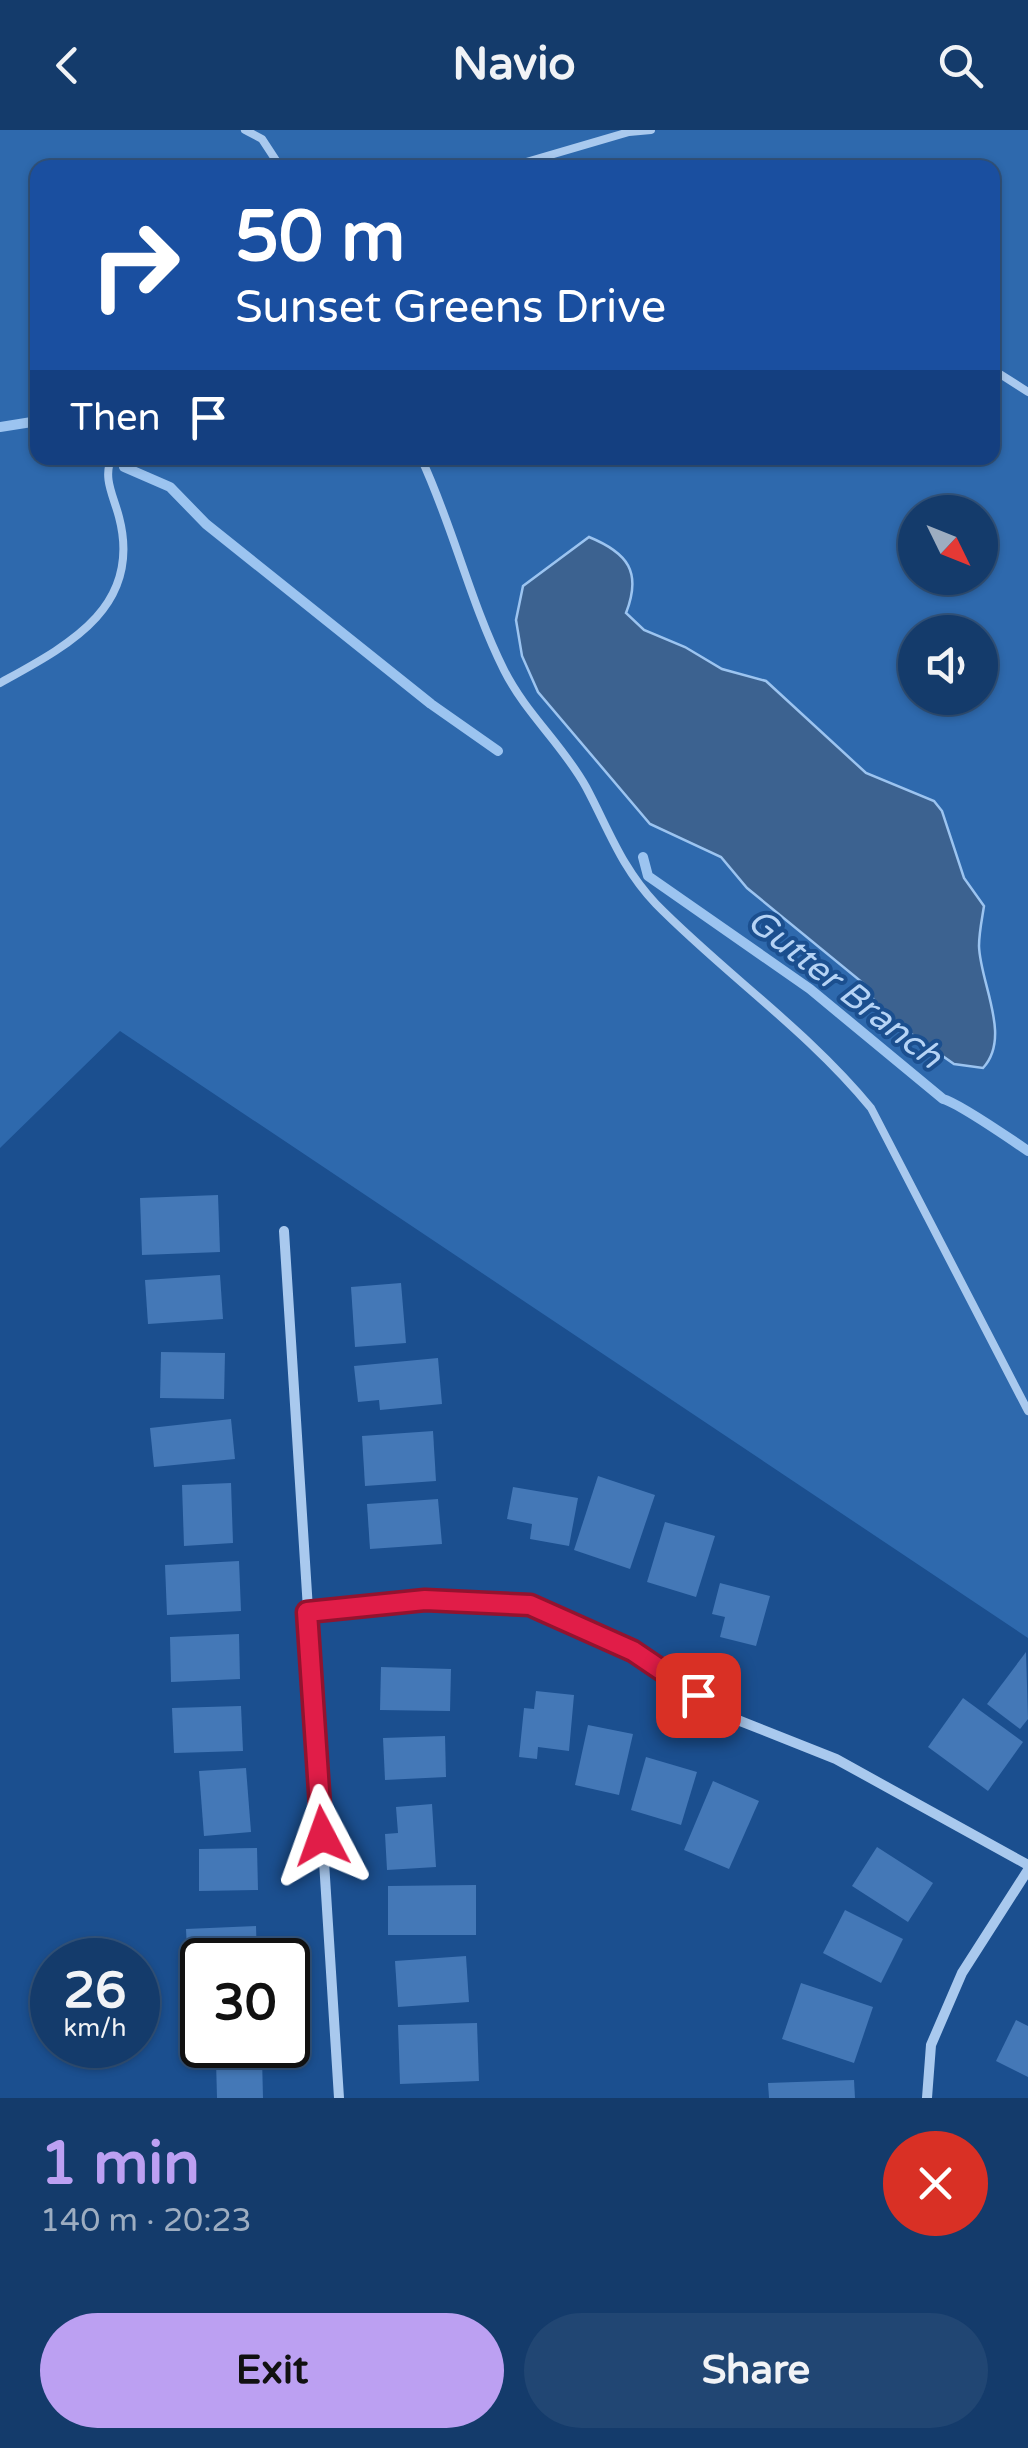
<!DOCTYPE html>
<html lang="en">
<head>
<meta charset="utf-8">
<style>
	:root { --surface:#143b6b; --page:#214673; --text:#f1f3f6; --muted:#9dadc1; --line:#33557e; --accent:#bca0f2 }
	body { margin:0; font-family:"Varela Round",sans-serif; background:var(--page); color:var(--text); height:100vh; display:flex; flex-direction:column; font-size:38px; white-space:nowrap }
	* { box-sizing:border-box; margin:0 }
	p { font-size:32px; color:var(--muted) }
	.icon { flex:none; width:55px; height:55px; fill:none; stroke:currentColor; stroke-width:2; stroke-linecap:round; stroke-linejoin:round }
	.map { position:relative; height:1968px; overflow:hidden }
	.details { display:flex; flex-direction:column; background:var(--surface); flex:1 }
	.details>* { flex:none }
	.guide { position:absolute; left:30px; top:30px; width:970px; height:305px; border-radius:20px; box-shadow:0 2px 8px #0004,0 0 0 2px var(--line); background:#1a4fa0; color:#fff; overflow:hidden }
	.needle { width:65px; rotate:133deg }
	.fabs { position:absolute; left:898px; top:365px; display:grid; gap:20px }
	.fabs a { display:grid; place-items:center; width:100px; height:100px; border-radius:50%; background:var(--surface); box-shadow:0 2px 8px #0004,0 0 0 2px var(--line); font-size:50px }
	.speed { position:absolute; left:30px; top:1808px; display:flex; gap:20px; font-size:50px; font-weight:700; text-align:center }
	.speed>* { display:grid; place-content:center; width:130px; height:130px; border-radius:50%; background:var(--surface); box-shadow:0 2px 8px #0004,0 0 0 2px var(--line); line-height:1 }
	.speed small { font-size:25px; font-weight:400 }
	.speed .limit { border:5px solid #111; border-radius:15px; background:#fff; color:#111 }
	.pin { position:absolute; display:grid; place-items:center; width:85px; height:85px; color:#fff; margin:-42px; border-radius:20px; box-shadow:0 5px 15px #0006 }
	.me { position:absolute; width:110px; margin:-55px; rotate:356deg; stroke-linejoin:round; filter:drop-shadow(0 0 8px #0008) }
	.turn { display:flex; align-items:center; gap:35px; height:210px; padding:0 40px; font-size:45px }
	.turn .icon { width:130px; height:130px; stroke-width:2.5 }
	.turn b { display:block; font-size:70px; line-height:85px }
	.then { display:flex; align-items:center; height:95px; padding:0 40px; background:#0003; gap:20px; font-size:38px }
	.round { display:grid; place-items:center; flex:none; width:105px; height:105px; border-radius:52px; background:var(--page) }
	.overview { display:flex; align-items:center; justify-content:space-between; height:170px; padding:0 40px }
	h1 { font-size:60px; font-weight:700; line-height:75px; color:var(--accent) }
	.cta { display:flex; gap:20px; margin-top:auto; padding:20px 40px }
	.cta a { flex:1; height:115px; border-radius:60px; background:var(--accent); color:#111; font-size:40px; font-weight:700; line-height:115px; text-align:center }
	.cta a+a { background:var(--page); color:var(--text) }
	header { display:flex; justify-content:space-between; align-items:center; height:130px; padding:0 40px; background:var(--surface); font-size:45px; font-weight:700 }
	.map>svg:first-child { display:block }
	.green { fill:#2e69ad; fill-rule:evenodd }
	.water { fill:#3c6290; stroke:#9cc4f0; stroke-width:2.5 }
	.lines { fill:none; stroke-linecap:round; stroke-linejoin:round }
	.stream { stroke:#9cc4f0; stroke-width:10 }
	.building { fill:#4478b7 }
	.lane { stroke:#a9c9ee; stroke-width:8 }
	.street { stroke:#a9c9ee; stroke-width:10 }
	.route-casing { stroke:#92132f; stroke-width:25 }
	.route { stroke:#e11d48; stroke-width:18 }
	.labels { text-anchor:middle; stroke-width:8; stroke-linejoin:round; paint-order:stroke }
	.water-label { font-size:35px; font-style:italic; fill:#b5d3f5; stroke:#1b4f8f }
</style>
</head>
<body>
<header><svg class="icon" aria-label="back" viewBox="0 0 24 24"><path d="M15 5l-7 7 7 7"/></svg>Navio<svg class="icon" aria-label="search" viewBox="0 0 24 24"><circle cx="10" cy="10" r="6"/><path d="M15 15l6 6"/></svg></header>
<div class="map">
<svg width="1028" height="1968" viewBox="0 0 1028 1968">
	<rect width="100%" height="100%" fill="#1b4f8f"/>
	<path class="green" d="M0 0H1028V1508L120 901 0 1018ZM38 38H992V328H38ZM915 382H980V448H915ZM915 502H980V568H915Z"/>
	<path class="water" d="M589 407C628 423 642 442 626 483L644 500 685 517 722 539 766 551 866 643 934 671 942 681 964 748 984 776C982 789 979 803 979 816 980 853 1012 907 983 938L954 934 883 884 863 853 747 758 721 727 650 694 538 562 522 526 516 490 523 456Z"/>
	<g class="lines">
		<g class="stream">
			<polyline points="0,297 38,291"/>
			<polyline points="124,337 170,357 206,394 431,574 498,621"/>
			<path d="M643 727 648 746 810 859 943 969C958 973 1012 1010 1028 1021"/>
		</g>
	</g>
	<g class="building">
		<polygon points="218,1065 220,1122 142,1125 140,1068"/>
		<polygon points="220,1145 223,1189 148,1194 145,1150"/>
		<polygon points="401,1153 406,1213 355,1217 351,1157"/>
		<polygon points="161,1222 225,1223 224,1269 160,1268"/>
		<polygon points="438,1228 442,1274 380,1280 379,1270 358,1272 354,1236"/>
		<polygon points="231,1289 235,1329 154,1337 150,1298"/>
		<polygon points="433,1301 436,1351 365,1356 362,1306"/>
		<polygon points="598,1346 655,1365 630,1439 574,1420"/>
		<polygon points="231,1353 233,1413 184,1416 182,1355"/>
		<polygon points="513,1357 578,1368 569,1416 530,1409 532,1394 507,1389"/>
		<polygon points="438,1369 442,1414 370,1419 367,1374"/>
		<polygon points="665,1392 715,1406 696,1467 647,1452"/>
		<polygon points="239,1431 241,1481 167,1485 165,1435"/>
		<polygon points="720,1453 770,1466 756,1516 720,1507 725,1487 712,1484"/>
		<polygon points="239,1504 240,1549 171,1552 170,1507"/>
		<polygon points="1026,1522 1028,1589 1020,1599 987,1574"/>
		<polygon points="381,1537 451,1539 450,1581 380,1580"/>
		<polygon points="536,1561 574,1565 569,1621 538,1617 537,1629 519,1627 524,1578 534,1579"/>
		<polygon points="963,1568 1023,1612 988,1661 928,1617"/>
		<polygon points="241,1576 243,1621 174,1623 172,1578"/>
		<polygon points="588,1595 633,1604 619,1665 575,1655"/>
		<polygon points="445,1606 446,1647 385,1650 383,1608"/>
		<polygon points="646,1627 697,1642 681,1695 631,1680"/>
		<polygon points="246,1638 251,1702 204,1706 199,1641"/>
		<polygon points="713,1651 759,1671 729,1739 684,1720"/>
		<polygon points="432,1674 436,1737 387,1740 385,1704 398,1703 396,1677"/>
		<polygon points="877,1717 933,1753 908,1792 852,1756"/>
		<polygon points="257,1718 258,1760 199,1761 199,1719"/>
		<polygon points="476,1755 476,1805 388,1805 388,1756"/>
		<polygon points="845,1780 903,1809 881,1853 823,1823"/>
		<polygon points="256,1796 257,1830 202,1830 202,1842 188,1842 186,1799"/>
		<polygon points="466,1826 469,1872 398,1877 395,1831"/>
		<polygon points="801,1853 873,1877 854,1933 782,1909"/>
		<polygon points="202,1859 202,1918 191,1919 187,1861"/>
		<polygon points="1016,1890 1028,1896 1028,1947 996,1931"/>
		<polygon points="477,1893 479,1951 400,1954 398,1895"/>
		<polygon points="262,1928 263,1968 217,1968 216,1930"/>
		<polygon points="854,1950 855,1968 769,1968 768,1953"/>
	</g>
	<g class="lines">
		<g class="lane">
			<polyline points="245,0 262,9 281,38"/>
			<polyline points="506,38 629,2 651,0"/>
			<polyline points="992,239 1028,262"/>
			<path d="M421 328C453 396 470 472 504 540 526 584 563 615 586 657 609 700 621 737 656 774 726 845 807 900 871 978L1028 1281"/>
			<path d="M0 553C67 516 143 478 119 387 114 367 102 347 112 328"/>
		</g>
		<g class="street">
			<polyline points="284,1101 339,1968"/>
			<polyline points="307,1482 425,1470 530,1475 633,1521 730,1587 836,1629 1028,1735"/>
			<polyline points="927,1968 931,1915 962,1843 1028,1740"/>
		</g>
	</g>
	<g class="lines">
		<g class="route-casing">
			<polyline id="route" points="322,1706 307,1482 425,1470 530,1475 633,1521 698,1565"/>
		</g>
		<use href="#route" class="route"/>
	</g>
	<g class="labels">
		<g class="water-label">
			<text transform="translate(845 858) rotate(38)" y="12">Gutter Branch</text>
		</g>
	</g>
</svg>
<div class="fabs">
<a><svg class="needle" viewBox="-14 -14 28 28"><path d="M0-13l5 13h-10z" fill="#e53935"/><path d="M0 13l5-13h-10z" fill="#9dadc1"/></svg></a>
<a><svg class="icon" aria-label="sound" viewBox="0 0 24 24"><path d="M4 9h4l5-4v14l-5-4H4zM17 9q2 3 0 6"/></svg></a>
</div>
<div class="speed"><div>26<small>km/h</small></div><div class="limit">30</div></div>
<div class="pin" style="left:698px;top:1565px;background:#d93025"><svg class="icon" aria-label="arrive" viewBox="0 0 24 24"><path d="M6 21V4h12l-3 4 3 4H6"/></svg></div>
<svg class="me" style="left:322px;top:1706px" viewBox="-20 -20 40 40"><path d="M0-17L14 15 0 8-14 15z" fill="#e11d48" stroke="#fff" stroke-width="4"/></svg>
<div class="guide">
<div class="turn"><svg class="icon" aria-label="right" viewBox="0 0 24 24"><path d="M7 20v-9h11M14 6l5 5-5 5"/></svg><div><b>50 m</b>Sunset Greens Drive</div></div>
<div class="then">Then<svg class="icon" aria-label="arrive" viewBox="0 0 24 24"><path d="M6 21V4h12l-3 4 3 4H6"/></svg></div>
</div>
</div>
<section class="details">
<div class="overview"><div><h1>1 min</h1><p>140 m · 20:23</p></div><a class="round" style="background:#d93025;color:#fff"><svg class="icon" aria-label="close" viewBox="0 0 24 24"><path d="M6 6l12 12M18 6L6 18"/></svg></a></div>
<div class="cta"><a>Exit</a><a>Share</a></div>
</section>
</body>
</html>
